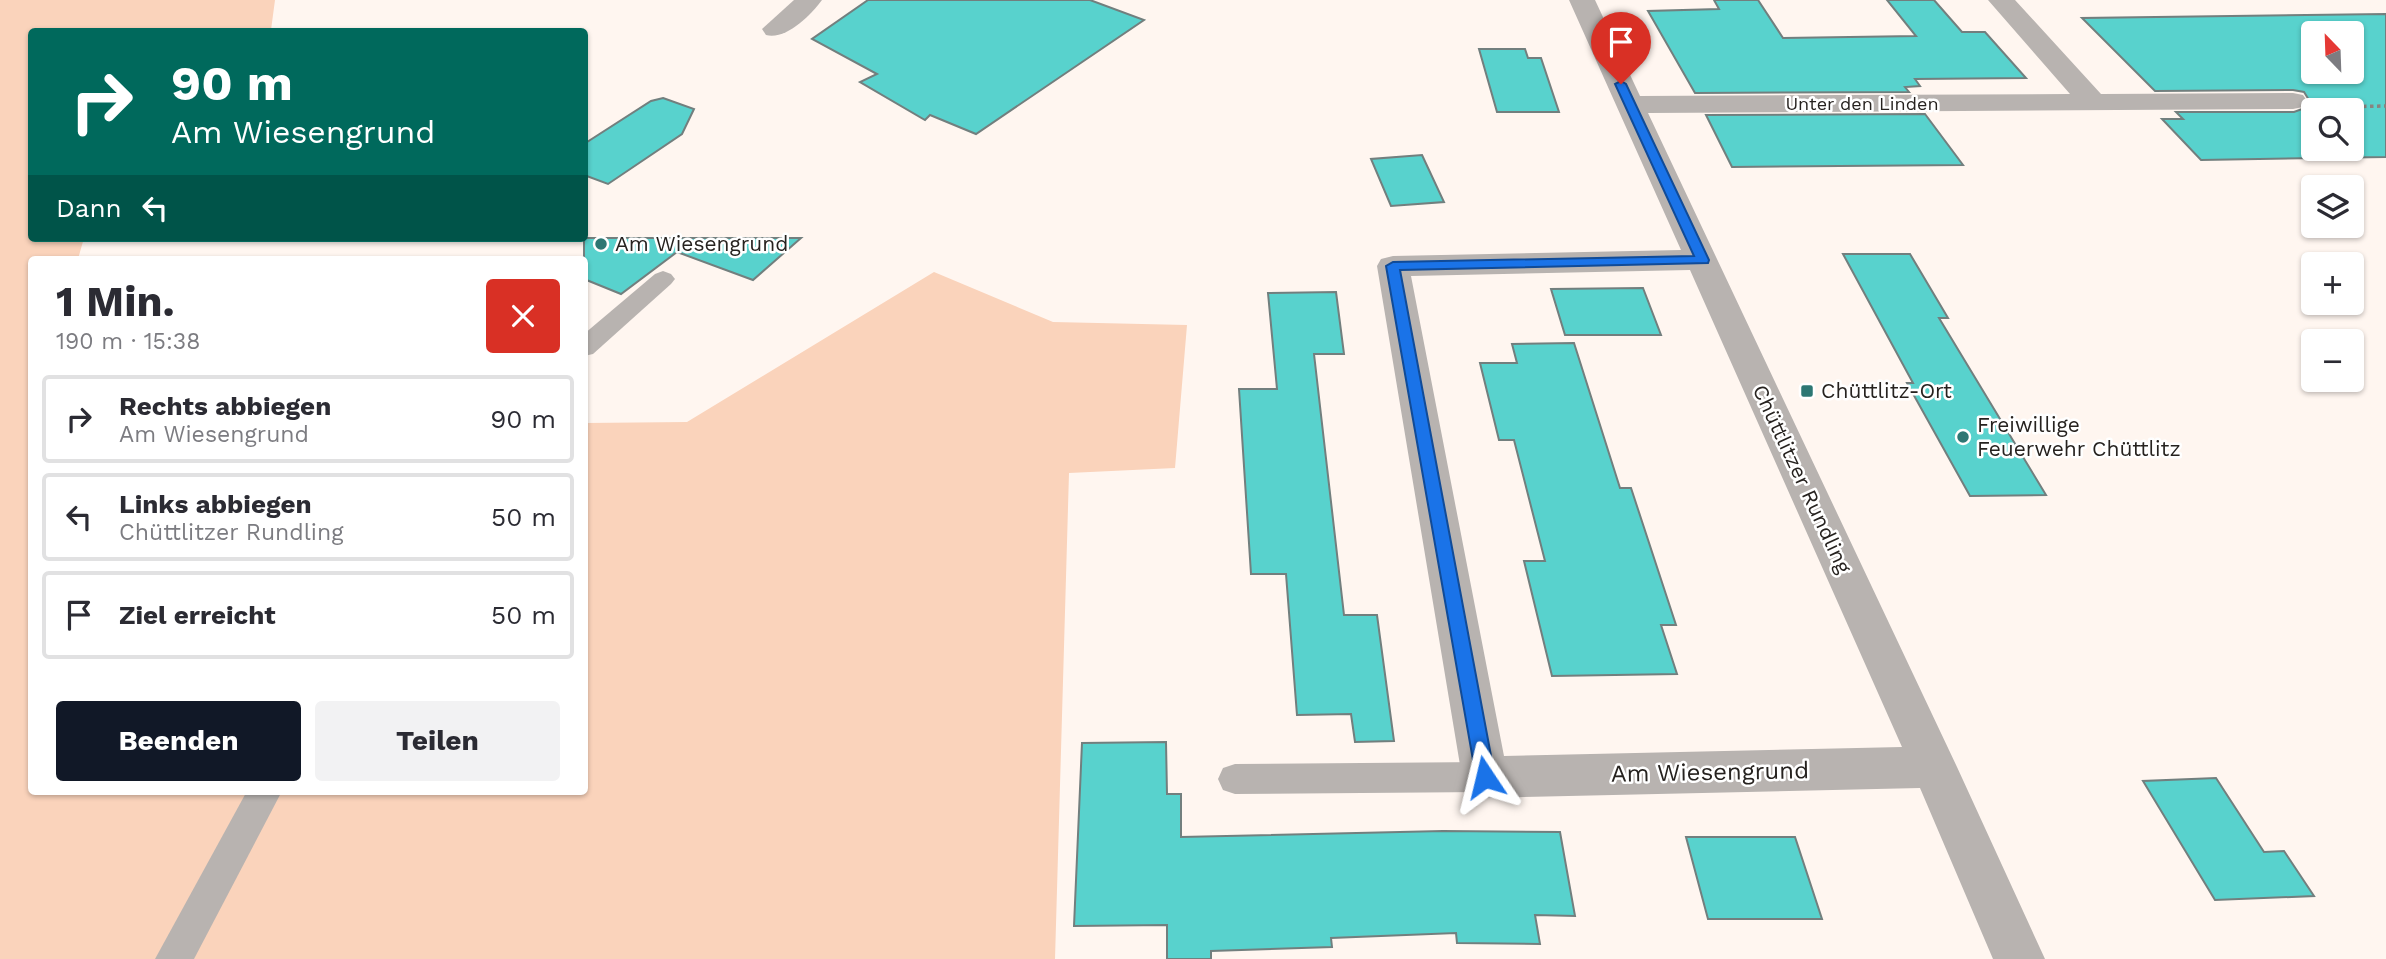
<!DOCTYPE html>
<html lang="de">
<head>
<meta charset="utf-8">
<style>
	:root { --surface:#fff; --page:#f2f2f3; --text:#2b2b33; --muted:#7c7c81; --line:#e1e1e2; --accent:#111827 }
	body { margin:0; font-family:"Work Sans",sans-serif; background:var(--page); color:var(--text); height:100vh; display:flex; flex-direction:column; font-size:26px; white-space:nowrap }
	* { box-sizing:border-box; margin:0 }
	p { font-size:23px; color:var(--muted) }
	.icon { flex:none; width:38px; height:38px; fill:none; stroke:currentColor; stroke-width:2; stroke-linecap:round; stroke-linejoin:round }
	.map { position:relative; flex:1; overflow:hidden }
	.drawer { position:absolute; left:28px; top:256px; width:560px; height:539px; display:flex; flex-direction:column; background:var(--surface); border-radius:7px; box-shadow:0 2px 5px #0004 }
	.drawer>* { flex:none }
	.banner { position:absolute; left:28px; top:28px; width:560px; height:214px; border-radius:7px; box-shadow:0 2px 5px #0004; background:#00695c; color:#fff; overflow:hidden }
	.needle { width:46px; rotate:337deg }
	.fabs { position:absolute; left:2301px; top:21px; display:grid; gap:14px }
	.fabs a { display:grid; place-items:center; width:63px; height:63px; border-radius:7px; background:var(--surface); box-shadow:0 2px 5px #0004; font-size:35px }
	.pin { position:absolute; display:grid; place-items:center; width:60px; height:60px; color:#fff; margin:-72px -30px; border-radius:50% 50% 50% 0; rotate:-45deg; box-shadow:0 0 7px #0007 }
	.pin .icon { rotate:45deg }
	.me { position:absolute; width:77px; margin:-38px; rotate:350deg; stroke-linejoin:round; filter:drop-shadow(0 0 5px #0008) }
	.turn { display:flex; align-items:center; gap:24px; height:147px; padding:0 28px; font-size:32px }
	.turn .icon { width:91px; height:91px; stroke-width:2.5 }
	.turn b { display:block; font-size:49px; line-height:60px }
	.then { display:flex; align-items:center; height:66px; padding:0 28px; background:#0003; gap:14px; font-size:26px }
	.round { display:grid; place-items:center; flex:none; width:74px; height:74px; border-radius:7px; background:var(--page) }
	.head { display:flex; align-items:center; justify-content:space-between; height:119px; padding:0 28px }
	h1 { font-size:42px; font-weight:700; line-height:52px }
	.cta { display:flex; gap:14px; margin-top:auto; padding:14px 28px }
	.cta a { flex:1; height:80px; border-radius:7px; background:var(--accent); color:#fff; font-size:28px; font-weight:700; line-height:80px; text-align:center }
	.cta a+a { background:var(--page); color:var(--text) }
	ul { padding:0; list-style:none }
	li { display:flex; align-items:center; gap:21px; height:88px; margin:0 14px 10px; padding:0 14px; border:4px solid var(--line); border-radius:7px }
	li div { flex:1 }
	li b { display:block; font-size:26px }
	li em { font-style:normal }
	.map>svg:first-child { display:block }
	.green { fill:#fad3bb }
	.building { fill:#58d2cd; stroke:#727f7e; stroke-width:2; fill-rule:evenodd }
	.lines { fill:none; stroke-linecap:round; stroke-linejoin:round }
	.path { stroke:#89837f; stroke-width:3.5; stroke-dasharray:3.5 3.5; stroke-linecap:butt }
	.lane { fill:#b8b3b0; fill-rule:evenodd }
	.street { fill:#b8b3b0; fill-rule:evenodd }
	.route { fill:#1a73e8; stroke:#114b97; stroke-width:2 }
	.poi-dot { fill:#2d7773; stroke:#fff; stroke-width:2.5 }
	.labels { text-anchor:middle; stroke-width:5; stroke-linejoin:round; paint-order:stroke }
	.far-street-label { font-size:18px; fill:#26221f; stroke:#fff }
	.poi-label { font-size:21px; fill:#26221f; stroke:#fff; text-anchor:start }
	.street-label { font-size:21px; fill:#26221f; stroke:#fff }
	.near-street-label { font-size:24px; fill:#26221f; stroke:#fff }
</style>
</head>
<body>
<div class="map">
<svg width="2386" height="959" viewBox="0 0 2386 959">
	<rect width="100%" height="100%" fill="#fff6f0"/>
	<polygon class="green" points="0,0 275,0 271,30 261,31 32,32 32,238 84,238 78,259 32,259 32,791 584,791 585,423 687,422 934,272 1053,322 1187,325 1175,468 1069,473 1055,959 0,959"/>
	<g class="building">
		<polygon points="868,0 1090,0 1144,20 976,134 930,115 925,120 860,82 877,74 812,39"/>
		<polygon points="1714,0 1758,0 1783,38 1916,36 1887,0 1934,0 1962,32 1985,32 2026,78 1915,79 1920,86 1905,87 1909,92 1695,93 1648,11 1719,9"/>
		<path d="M2386 14V157L2201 160 2162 119H2183L2176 112H2294L2305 108 2309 100 2304 92 2293 90 2155 91 2082 18ZM2314 33H2352V72H2314ZM2314 110H2352V149H2314Z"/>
		<polygon points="1479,49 1525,49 1528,58 1541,58 1559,112 1497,112"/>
		<polygon points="663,98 694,109 682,134 608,184 584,175 584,144 651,101"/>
		<polygon points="1925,114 1963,165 1732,167 1706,115"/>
		<polygon points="1422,155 1444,202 1391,206 1371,159"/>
		<polygon points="584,238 801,238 753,280 677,252 621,294 584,279"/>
		<polygon points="1843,254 1910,254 1948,318 1939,318 2046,495 1970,496 1907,383 1913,383"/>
		<polygon points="1643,288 1661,335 1565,335 1551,289"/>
		<polygon points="1336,292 1344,354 1314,354 1344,615 1377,615 1394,741 1355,742 1351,714 1297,715 1286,574 1251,574 1239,389 1277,389 1268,293"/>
		<polygon points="1574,343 1620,488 1631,488 1676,625 1661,625 1677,674 1552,676 1524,561 1545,561 1514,440 1499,440 1480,363 1517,363 1512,344"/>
		<polygon points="1166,742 1167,794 1181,794 1181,837 1443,831 1560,832 1575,916 1535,915 1540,944 1457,943 1456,933 1331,938 1332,947 1211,951 1211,959 1167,959 1167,925 1074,926 1082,743"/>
		<polygon points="2216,778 2264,852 2284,851 2314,896 2215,900 2143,781"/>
		<polygon points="1686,837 1795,837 1822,919 1708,919"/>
	</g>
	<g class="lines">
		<polyline class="path" points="2328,107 2386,106"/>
		<g class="lane">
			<polygon points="663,271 671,274 675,279 671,284 593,354 584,356 584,334 655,274"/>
			<polygon points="1485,762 1497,766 1502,777 1497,788 1485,792 1235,794 1223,790 1218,779 1223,768 1235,764"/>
			<polygon points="247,791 282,791 194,959 155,959"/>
		</g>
		<g class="street">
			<path d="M794 0H822C810 16 786 40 766 35L762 29Z"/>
			<path d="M1569 0H1595L1640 96 2070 94 1988 0H2015L2101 94 2293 93 2303 95 2307 101 2303 107 2293 109 1648 113 1957 767 2045 959H1993L1920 788 1485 798 1469 792 1462 777 1377 266 1381 259 1393 256 1681 250ZM1690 270 1902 747 1504 756 1411 276Z"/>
		</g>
	</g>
	<polygon class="route" points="1621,81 1626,84 1709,260 1708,263 1400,270 1495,777 1492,783 1485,786 1478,783 1476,777 1386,266 1393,262 1694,256 1615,84"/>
	<g class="poi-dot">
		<circle cx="601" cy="244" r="7"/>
		<rect x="1800" y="384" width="14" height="14" rx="3.5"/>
		<circle cx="1963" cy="437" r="7"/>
	</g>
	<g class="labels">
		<g class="far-street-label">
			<text x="1862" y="110">Unter den Linden</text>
		</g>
		<g class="poi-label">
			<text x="615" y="251">Am Wiesengrund</text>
			<text x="1821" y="398">Chüttlitz-Ort</text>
			<text x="1977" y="432">Freiwillige<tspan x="1977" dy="24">Feuerwehr Chüttlitz</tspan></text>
		</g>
		<g class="street-label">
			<text transform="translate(1802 479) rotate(65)" y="7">Chüttlitzer Rundling</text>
		</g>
		<g class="near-street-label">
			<text transform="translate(1710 772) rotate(-1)" y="8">Am Wiesengrund</text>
		</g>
	</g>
</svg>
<div class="fabs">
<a><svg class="needle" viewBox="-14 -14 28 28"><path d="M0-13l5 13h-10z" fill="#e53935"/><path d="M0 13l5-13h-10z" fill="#7c7c81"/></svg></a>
<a><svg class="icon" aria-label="search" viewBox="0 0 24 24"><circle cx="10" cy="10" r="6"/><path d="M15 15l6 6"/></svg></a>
<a><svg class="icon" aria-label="layers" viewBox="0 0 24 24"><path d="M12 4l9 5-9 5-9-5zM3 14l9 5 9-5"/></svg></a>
<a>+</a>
<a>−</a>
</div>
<div class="pin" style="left:1621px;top:84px;background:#d93025"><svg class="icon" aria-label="arrive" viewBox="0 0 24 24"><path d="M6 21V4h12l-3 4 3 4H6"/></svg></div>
<svg class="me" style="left:1485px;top:777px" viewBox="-20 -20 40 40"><path d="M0-17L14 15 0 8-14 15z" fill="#1a73e8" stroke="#fff" stroke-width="4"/></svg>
<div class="banner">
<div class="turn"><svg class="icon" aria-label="right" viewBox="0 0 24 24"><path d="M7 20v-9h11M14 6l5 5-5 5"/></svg><div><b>90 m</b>Am Wiesengrund</div></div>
<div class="then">Dann<svg class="icon" aria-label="left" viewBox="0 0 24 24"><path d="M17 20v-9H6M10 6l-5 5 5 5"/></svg></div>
</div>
<section class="drawer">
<div class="head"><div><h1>1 Min.</h1><p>190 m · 15:38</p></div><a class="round" style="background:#d93025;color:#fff"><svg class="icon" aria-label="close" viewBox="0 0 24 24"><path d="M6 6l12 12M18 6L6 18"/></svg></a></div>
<ul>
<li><svg class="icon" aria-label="right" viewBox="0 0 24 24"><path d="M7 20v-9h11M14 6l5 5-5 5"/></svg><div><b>Rechts abbiegen</b><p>Am Wiesengrund</p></div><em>90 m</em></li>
<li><svg class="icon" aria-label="left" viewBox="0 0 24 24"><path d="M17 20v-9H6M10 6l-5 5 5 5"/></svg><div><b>Links abbiegen</b><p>Chüttlitzer Rundling</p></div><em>50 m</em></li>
<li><svg class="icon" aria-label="arrive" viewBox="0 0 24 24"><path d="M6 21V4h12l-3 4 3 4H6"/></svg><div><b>Ziel erreicht</b></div><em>50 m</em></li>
</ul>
<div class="cta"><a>Beenden</a><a>Teilen</a></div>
</section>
</div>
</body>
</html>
